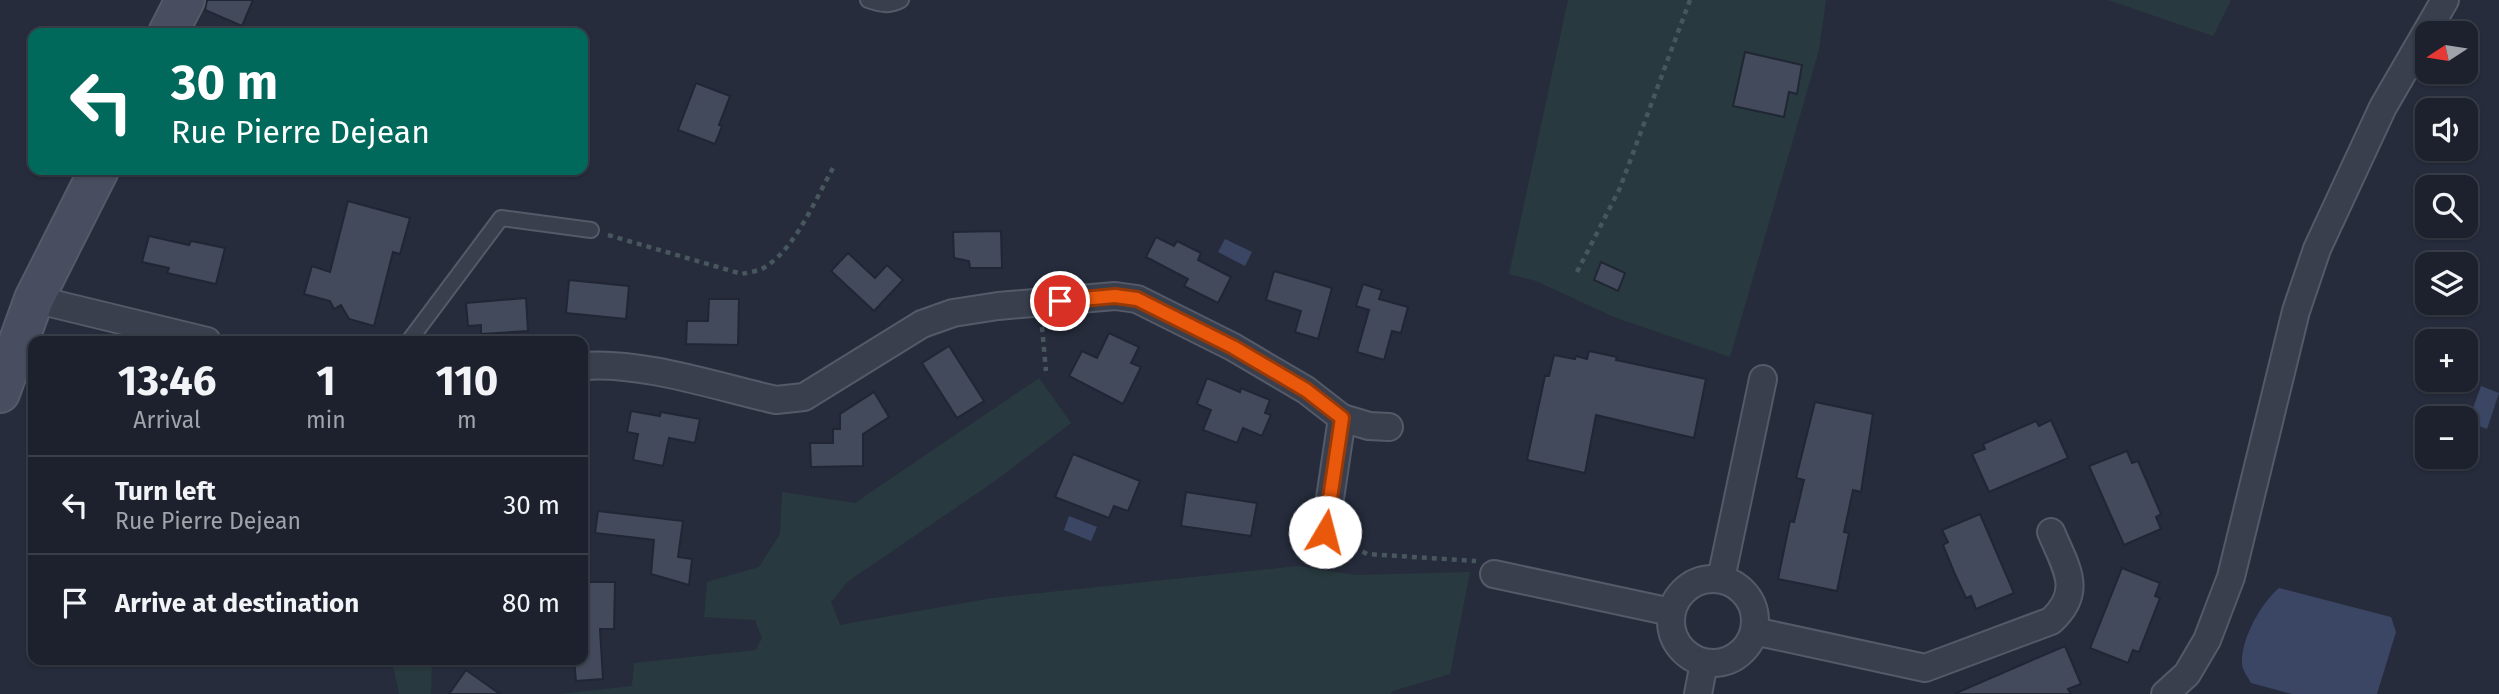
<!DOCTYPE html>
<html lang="en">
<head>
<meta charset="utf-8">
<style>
	:root { --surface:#1c212d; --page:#252935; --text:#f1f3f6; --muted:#a0a3aa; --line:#3a3e49 }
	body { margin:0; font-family:"Fira Sans",sans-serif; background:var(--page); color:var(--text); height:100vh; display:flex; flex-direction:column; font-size:26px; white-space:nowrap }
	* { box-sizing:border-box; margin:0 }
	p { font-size:23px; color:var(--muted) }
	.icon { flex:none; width:38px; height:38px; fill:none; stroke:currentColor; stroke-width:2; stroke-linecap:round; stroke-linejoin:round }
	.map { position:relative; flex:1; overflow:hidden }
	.side { position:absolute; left:28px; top:336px; width:560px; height:329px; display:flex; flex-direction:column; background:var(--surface); border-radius:14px; box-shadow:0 2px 5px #0004,0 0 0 2px var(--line) }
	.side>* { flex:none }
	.guide { position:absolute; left:28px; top:28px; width:560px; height:147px; border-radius:14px; box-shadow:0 2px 5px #0004,0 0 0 2px var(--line); background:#00695c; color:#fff; overflow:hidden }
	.needle { width:46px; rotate:258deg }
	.buttons { position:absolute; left:2415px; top:21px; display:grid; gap:14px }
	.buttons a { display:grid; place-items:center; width:63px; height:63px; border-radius:14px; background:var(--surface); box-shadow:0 2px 5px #0004,0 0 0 2px var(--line); font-size:35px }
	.pin { position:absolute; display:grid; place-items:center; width:60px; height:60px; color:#fff; margin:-30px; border:4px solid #fff; border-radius:50%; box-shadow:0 2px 7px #0007 }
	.me { position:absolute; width:77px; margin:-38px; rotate:8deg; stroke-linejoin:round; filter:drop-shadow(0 0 5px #0008) }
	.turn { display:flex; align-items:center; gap:24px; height:147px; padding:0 28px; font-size:32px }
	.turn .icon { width:91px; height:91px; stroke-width:2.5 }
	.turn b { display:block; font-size:49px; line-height:60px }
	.eta { display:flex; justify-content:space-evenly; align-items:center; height:119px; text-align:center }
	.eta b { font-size:42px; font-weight:700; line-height:49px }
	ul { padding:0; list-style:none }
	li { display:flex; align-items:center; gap:21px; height:98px; padding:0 28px; border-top:2px solid var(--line) }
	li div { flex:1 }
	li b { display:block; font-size:26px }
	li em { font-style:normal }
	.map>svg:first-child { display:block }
	.green { fill:#283a3f }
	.water { fill:#3a4663 }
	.building { fill:#424a5b; stroke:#202634; stroke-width:2 }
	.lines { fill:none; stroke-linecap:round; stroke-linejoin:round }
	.service-casing { stroke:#545a68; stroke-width:18 }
	.minor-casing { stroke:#545a68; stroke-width:30 }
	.secondary-casing { stroke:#545a68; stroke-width:42 }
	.path { stroke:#47575d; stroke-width:4.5; stroke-dasharray:5 5; stroke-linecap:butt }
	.service { stroke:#393f4d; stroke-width:14 }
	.minor { stroke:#393f4d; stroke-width:26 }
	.secondary { stroke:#484d5f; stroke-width:38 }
	.route-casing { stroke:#983908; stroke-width:18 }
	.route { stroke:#ea580c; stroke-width:12 }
</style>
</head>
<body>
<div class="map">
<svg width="2499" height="694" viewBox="0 0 2499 694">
	<rect width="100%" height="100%" fill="#262c3c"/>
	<g class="green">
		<polygon points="1568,0 1826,0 1819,50 1730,357 1614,317 1536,281 1509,274"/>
		<polygon points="2108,0 2231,0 2213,36"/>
		<polygon points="1039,378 1071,423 995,481 847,582 831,602 840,625 992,598 1298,566 1356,575 1470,572 1450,674 1393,691 1391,694 559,694 632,686 634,663 756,650 762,638 755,620 704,617 707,582 759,567 780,534 782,492 855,503"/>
		<polygon points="392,660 432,660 431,694 399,694"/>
	</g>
	<g class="water">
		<polygon points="1225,239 1252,252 1245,266 1218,252"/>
		<polygon points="2481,386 2499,393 2487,429 2468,422"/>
		<polygon points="1069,516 1097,527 1091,541 1064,530"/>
		<path d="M2279 588 2391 617 2396 632 2377 694H2292L2251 683C2248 677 2242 670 2242 663 2241 639 2261 603 2279 588Z"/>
	</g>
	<g class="building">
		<polygon points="207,0 253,0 242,26 205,10"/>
		<polygon points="1745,52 1802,65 1797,94 1789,92 1784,117 1733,106"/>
		<polygon points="696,83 730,96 719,125 722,126 715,144 678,130"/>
		<polygon points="348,201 410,218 400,254 393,252 374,326 349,319 341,305 334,309 330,301 304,294 312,266 330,272"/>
		<polygon points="1001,231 1002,268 970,268 969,261 954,258 953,232"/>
		<polygon points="149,236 189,245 191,241 225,248 216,284 167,273 169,268 142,262"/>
		<polygon points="1156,237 1174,246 1177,241 1201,253 1198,260 1231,277 1218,303 1184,286 1188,279 1146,257"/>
		<polygon points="848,253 875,278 887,265 903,280 874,311 831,271"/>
		<polygon points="1601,262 1625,273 1618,291 1594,280"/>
		<polygon points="1274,271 1332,288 1318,339 1295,332 1301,311 1266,300"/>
		<polygon points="569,280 629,286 626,319 566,313"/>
		<polygon points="1363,284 1382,290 1379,299 1408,307 1401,333 1392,331 1384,360 1357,352 1369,310 1356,306"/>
		<polygon points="526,298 528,331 481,334 481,325 468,326 466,303"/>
		<polygon points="709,299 739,299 738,345 686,344 687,321 708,321"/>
		<polygon points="1109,333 1139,347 1131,363 1141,367 1123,404 1069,376 1082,351 1097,358"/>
		<polygon points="949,346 984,401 957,418 922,363"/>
		<polygon points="1589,351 1617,357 1616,360 1706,379 1694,438 1596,415 1585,473 1527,460 1545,376 1549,376 1554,355 1575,359 1576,356 1587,359"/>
		<polygon points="1207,378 1240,392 1241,388 1270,400 1265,413 1271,415 1262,436 1243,428 1237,443 1203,430 1211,410 1197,404"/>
		<polygon points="874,392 889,417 863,434 863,466 811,467 810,443 833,443 833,429 840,429 840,414"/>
		<polygon points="1815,402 1873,414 1861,492 1853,490 1844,532 1849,533 1837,591 1778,579 1790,521 1794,522 1804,480 1796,478"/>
		<polygon points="631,411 660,416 661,412 700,419 695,443 669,438 663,466 633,460 638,434 627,432"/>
		<polygon points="2051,420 2068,458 1989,492 1972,454 1985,449 1983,444 2036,421 2039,426"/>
		<polygon points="2127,451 2132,463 2138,461 2161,514 2156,517 2161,529 2124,545 2089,466"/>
		<polygon points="1073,454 1140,481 1128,511 1114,506 1109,518 1055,497"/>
		<polygon points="1186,492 1257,503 1251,536 1181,526"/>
		<polygon points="598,511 683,521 678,557 692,559 689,585 651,574 654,540 595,533"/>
		<polygon points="1980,514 2014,593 1976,609 1971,596 1966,598 1954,572 1943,545 1948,542 1942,530"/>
		<polygon points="2122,568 2160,583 2155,596 2160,598 2139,652 2133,650 2128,663 2090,648"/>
		<polygon points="583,582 615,582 614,629 600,629 603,679 576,681 574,660 583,660"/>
		<polygon points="2065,646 2081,684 2068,689 2071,694 1954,694"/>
		<polygon points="466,670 500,694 449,694"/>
	</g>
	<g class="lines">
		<g class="service-casing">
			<g id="service">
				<path d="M868 0C880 4 889 7 901 0"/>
				<polyline points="409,341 501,218 591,230"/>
			</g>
		</g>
		<g class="minor-casing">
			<g id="minor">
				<polyline points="34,299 207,341"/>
				<path d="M583 366C641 361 718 387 776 400L804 397 922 324 953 313 998 306 1115 296 1137 299 1233 347 1306 390 1342 418 1325 532"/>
				<polyline points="1342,418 1369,426 1389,427"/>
				<polyline points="1494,574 1671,612"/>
				<circle cx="1713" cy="621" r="42"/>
				<polyline points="1721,579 1763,379"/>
				<path d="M1754 631 1925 668 2051 621C2084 591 2066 568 2051 532"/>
				<polyline points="1698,694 1704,663"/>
				<polyline points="2165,694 2187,674 2207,640 2231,577 2296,311 2317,249 2383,107 2445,0"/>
			</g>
		</g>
		<g class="secondary-casing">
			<g id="secondary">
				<polyline points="168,33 185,0"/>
				<polyline points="0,393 34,299 99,170"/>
			</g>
		</g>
		<g class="path">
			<path d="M608 235 742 274C750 272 761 271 768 265 797 245 816 198 833 168"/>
			<polyline points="1577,272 1620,188 1690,0"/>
			<polyline points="1042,327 1046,371"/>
			<polyline points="1345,542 1367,554 1476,561"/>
		</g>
		<use href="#service" class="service"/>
		<use href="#minor" class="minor"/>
		<use href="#secondary" class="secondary"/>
	</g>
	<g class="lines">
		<g class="route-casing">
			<polyline id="route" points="1060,301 1115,296 1137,299 1233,347 1306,390 1342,418 1325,532"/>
		</g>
		<use href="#route" class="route"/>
	</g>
</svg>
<div class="buttons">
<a><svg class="needle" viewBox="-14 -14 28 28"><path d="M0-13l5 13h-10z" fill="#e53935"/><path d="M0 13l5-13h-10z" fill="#a0a3aa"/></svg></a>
<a><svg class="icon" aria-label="sound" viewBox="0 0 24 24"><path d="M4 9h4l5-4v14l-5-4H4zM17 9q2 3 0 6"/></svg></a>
<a><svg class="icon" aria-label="search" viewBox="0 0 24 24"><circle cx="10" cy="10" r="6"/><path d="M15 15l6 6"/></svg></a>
<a><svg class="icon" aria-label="layers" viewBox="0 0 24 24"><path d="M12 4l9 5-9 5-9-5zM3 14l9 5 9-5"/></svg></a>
<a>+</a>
<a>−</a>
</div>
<div class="pin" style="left:1060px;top:301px;background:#d93025"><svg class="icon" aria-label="arrive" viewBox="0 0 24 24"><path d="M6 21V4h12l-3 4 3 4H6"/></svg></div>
<svg class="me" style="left:1325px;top:532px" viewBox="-20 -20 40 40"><circle r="19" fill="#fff"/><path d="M0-13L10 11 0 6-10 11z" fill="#ea580c"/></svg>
<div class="guide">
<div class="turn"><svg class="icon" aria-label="left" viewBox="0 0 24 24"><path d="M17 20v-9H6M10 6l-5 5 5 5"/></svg><div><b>30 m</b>Rue Pierre Dejean</div></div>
</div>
<section class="side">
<div class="eta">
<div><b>13:46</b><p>Arrival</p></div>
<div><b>1</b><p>min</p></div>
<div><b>110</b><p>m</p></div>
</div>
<ul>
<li><svg class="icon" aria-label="left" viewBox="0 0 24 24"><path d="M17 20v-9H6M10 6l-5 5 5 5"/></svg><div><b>Turn left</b><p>Rue Pierre Dejean</p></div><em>30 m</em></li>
<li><svg class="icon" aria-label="arrive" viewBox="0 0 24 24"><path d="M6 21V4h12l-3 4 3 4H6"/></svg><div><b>Arrive at destination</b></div><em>80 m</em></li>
</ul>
</section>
</div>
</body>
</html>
